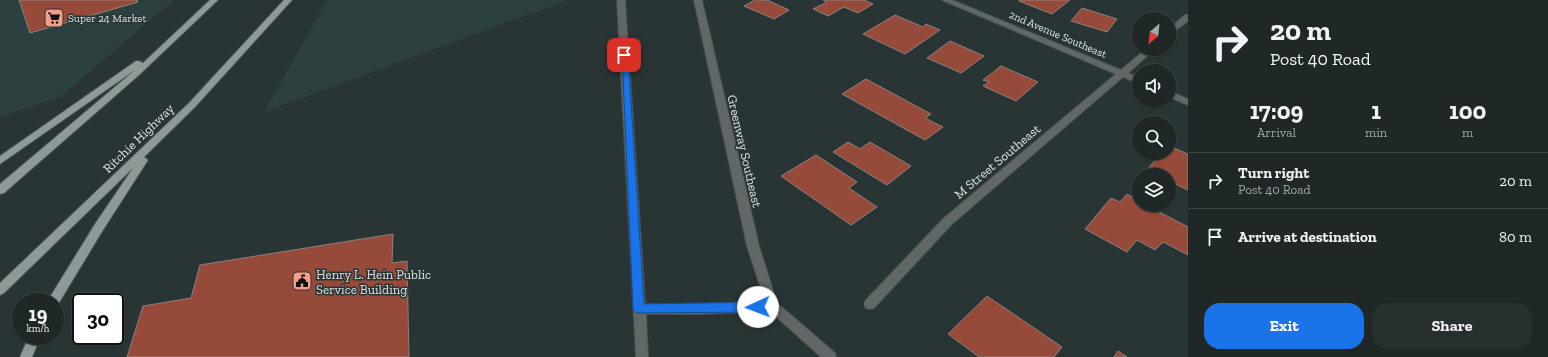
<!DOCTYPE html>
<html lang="en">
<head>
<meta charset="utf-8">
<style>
	:root { --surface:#1f2827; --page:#27302f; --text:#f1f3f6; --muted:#a1a6a7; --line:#3c4444; --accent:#1a73e8 }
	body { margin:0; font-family:"Zilla Slab",serif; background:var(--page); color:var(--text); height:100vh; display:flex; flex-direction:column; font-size:15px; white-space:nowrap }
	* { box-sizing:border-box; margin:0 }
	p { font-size:13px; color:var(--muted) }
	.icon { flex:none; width:22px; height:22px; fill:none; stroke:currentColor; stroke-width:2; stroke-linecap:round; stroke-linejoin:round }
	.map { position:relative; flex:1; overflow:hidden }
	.drawer { display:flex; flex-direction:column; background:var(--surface); width:360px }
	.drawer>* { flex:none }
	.top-card { background:#1f2827; color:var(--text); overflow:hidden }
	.needle { width:26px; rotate:208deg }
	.controls { position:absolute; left:1132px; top:12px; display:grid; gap:8px }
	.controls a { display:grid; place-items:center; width:44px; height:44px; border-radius:50%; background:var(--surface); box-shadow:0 1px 3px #0004,0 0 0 1px var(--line); font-size:20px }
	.speed { position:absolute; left:12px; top:293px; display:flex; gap:8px; font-size:20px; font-weight:700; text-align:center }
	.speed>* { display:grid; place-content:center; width:52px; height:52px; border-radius:50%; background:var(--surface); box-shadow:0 1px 3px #0004,0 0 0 1px var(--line); line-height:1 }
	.speed small { font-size:10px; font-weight:400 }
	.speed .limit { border:2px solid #111; border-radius:6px; background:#fff; color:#111 }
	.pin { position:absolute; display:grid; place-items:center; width:34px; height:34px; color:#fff; margin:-17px; border-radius:8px; box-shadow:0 2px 6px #0006 }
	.me { position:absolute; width:44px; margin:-22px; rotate:268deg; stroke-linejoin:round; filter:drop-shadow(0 0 3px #0008) }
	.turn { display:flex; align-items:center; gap:14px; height:84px; padding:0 16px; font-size:18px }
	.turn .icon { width:52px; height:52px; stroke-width:2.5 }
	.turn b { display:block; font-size:28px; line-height:34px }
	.eta { display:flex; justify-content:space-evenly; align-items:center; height:68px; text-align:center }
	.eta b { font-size:24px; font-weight:700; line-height:28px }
	.primary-button { display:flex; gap:8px; margin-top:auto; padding:8px 16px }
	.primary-button a { flex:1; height:46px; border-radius:16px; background:var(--accent); color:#fff; font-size:16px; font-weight:700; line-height:46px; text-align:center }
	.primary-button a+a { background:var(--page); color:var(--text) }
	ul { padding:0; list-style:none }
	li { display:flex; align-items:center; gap:12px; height:56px; padding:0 16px; border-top:1px solid var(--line) }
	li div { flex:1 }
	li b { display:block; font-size:15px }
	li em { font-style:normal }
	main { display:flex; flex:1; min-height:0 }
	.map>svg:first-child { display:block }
	.built { fill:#2c413f }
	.building { fill:#964a3a; stroke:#8d807d }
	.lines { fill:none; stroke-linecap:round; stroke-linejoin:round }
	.street-casing { stroke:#465150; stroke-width:2 }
	.primary-casing { stroke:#465150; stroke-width:2 }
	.street { fill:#616766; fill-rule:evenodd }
	.primary { fill:#8e9998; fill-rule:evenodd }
	.route { fill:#1a73e8; stroke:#114b97 }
	.labels { text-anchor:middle; stroke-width:3; stroke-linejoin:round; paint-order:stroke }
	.far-poi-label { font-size:11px; fill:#dce3e3; stroke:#293534; text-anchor:start }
	.far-street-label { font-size:11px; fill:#dce3e3; stroke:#293534 }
	.street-label { font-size:13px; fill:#dce3e3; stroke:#293534 }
	.poi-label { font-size:13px; fill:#dce3e3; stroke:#293534; text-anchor:start }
</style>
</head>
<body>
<main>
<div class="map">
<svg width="1188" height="357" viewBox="0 0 1188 357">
	<rect width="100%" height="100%" fill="#293534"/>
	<g class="built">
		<polygon points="0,0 174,0 60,97 0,117"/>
		<polygon points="327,0 568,0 264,112"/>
	</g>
	<g class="building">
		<polygon points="19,0 137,0 138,2 30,33"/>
		<polygon points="755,0 767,0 789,10 774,19 744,6"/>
		<polygon points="823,0 864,0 873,4 858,13 844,7 828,16 813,9 827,2"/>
		<polygon points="1020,0 1070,0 1052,14 1019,1"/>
		<polygon points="1082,8 1117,19 1107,32 1071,21"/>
		<polygon points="895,15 923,27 926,24 940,30 905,54 863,34"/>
		<polygon points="950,41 984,56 961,73 927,58"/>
		<polygon points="1001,66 1038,82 1016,101 983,86 989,82 983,80"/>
		<polygon points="866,79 931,114 925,118 943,127 925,140 842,94"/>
		<polygon points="848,142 860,149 870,142 911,166 887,185 833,152"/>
		<polygon points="1169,146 1188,154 1188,190 1169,181 1169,175 1142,175 1162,153 1169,153"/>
		<polygon points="816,155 857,182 849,188 877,207 851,225 781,176"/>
		<polygon points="1127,194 1139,201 1139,205 1146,205 1188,227 1188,255 1163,242 1155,250 1137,240 1127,252 1085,229 1111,198 1120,202"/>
		<polygon points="393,234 392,263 407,261 409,357 127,357 143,306 191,298 200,265"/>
		<polygon points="987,296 1062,347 1054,357 979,357 948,334"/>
		<polygon points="1118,351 1127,357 1114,357"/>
	</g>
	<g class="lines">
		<g class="street-casing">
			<g id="street">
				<polygon points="617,0 625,0 645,304 701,304 765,301 747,246 694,0 702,0 759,246 777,303 835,353 836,357 821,357 770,311 701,314 646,314 648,357 636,357"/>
				<polygon points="942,0 952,0 1121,70 1146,49 1155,49 1128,73 1139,78 1139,84 1123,77 952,224 874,308 870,309 866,308 864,304 866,300 944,218 1116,74"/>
				<polygon points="1185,15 1188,15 1188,21 1169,35 1169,29"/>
				<polygon points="1169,91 1188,99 1188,105 1169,97"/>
			</g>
		</g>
		<g class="primary-casing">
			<g id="primary">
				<polygon points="210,0 218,0 139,75 4,193 0,194 0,184 135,70 0,164 0,156 136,61 139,61 143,63"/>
				<polygon points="284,0 292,0 195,107 144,157 148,160 103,230 57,306 55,306 55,302 47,302 95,224 133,168 4,293 0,295 0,283 189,103"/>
				<polygon points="29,336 41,336 32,357 20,357"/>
			</g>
		</g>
		<use href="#street" class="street"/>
		<use href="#primary" class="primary"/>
	</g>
	<polygon class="route" points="622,53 627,53 628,55 644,304 758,302 762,304 764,307 762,310 758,312 639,313 635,312 633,309"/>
	<defs>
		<g id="supermarket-square" transform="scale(1)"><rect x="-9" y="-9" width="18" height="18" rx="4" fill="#f49e8a" stroke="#293534"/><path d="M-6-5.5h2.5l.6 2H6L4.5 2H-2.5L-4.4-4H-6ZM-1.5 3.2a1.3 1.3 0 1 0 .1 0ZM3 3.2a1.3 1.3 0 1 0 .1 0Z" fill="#111"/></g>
		<g id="civic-square" transform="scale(1)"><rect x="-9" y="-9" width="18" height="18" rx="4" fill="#f49e8a" stroke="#293534"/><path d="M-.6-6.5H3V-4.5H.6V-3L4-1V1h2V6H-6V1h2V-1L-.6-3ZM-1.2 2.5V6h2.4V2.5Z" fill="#111"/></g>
	</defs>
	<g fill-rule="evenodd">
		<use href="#supermarket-square" x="54" y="18"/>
		<use href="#civic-square" x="302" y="281"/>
	</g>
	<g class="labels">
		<g class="far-poi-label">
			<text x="68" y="22">Super 24 Market</text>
		</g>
		<g class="far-street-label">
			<text transform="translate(1058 34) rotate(23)" y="4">2nd Avenue Southeast</text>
		</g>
		<g class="street-label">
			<text transform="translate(138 138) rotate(-44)" y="5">Ritchie Highway</text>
			<text transform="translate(745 151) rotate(77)" y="5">Greenway Southeast</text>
			<text transform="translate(997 161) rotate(-40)" y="5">M Street Southeast</text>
		</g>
		<g class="poi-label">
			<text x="316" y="279">Henry L. Hein Public<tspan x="316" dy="15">Service Building</tspan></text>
		</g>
	</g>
</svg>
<div class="controls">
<a><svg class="needle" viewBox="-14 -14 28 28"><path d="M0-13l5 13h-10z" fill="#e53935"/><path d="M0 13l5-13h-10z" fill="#a1a6a7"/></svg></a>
<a><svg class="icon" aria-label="sound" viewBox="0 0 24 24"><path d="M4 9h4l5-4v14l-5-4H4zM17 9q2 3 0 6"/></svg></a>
<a><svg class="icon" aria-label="search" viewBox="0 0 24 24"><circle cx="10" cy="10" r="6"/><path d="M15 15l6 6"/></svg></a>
<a><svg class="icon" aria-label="layers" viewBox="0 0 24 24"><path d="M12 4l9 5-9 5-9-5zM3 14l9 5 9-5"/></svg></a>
</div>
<div class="speed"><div>19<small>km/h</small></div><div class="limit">30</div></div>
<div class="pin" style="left:624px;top:55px;background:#d93025"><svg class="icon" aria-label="arrive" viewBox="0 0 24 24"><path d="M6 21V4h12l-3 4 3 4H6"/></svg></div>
<svg class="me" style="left:758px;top:307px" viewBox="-20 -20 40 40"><circle r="19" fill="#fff"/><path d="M0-13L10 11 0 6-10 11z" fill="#1a73e8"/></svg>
</div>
<section class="drawer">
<div class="top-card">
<div class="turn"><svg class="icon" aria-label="right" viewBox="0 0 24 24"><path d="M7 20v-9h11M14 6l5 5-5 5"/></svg><div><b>20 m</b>Post 40 Road</div></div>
</div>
<div class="eta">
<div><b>17:09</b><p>Arrival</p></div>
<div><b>1</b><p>min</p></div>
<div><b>100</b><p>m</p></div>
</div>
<ul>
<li><svg class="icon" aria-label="right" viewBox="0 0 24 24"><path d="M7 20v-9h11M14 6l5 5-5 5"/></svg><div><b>Turn right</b><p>Post 40 Road</p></div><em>20 m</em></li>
<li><svg class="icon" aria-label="arrive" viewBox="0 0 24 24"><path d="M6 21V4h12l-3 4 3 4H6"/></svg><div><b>Arrive at destination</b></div><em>80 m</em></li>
</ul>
<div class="primary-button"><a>Exit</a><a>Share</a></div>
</section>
</main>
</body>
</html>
